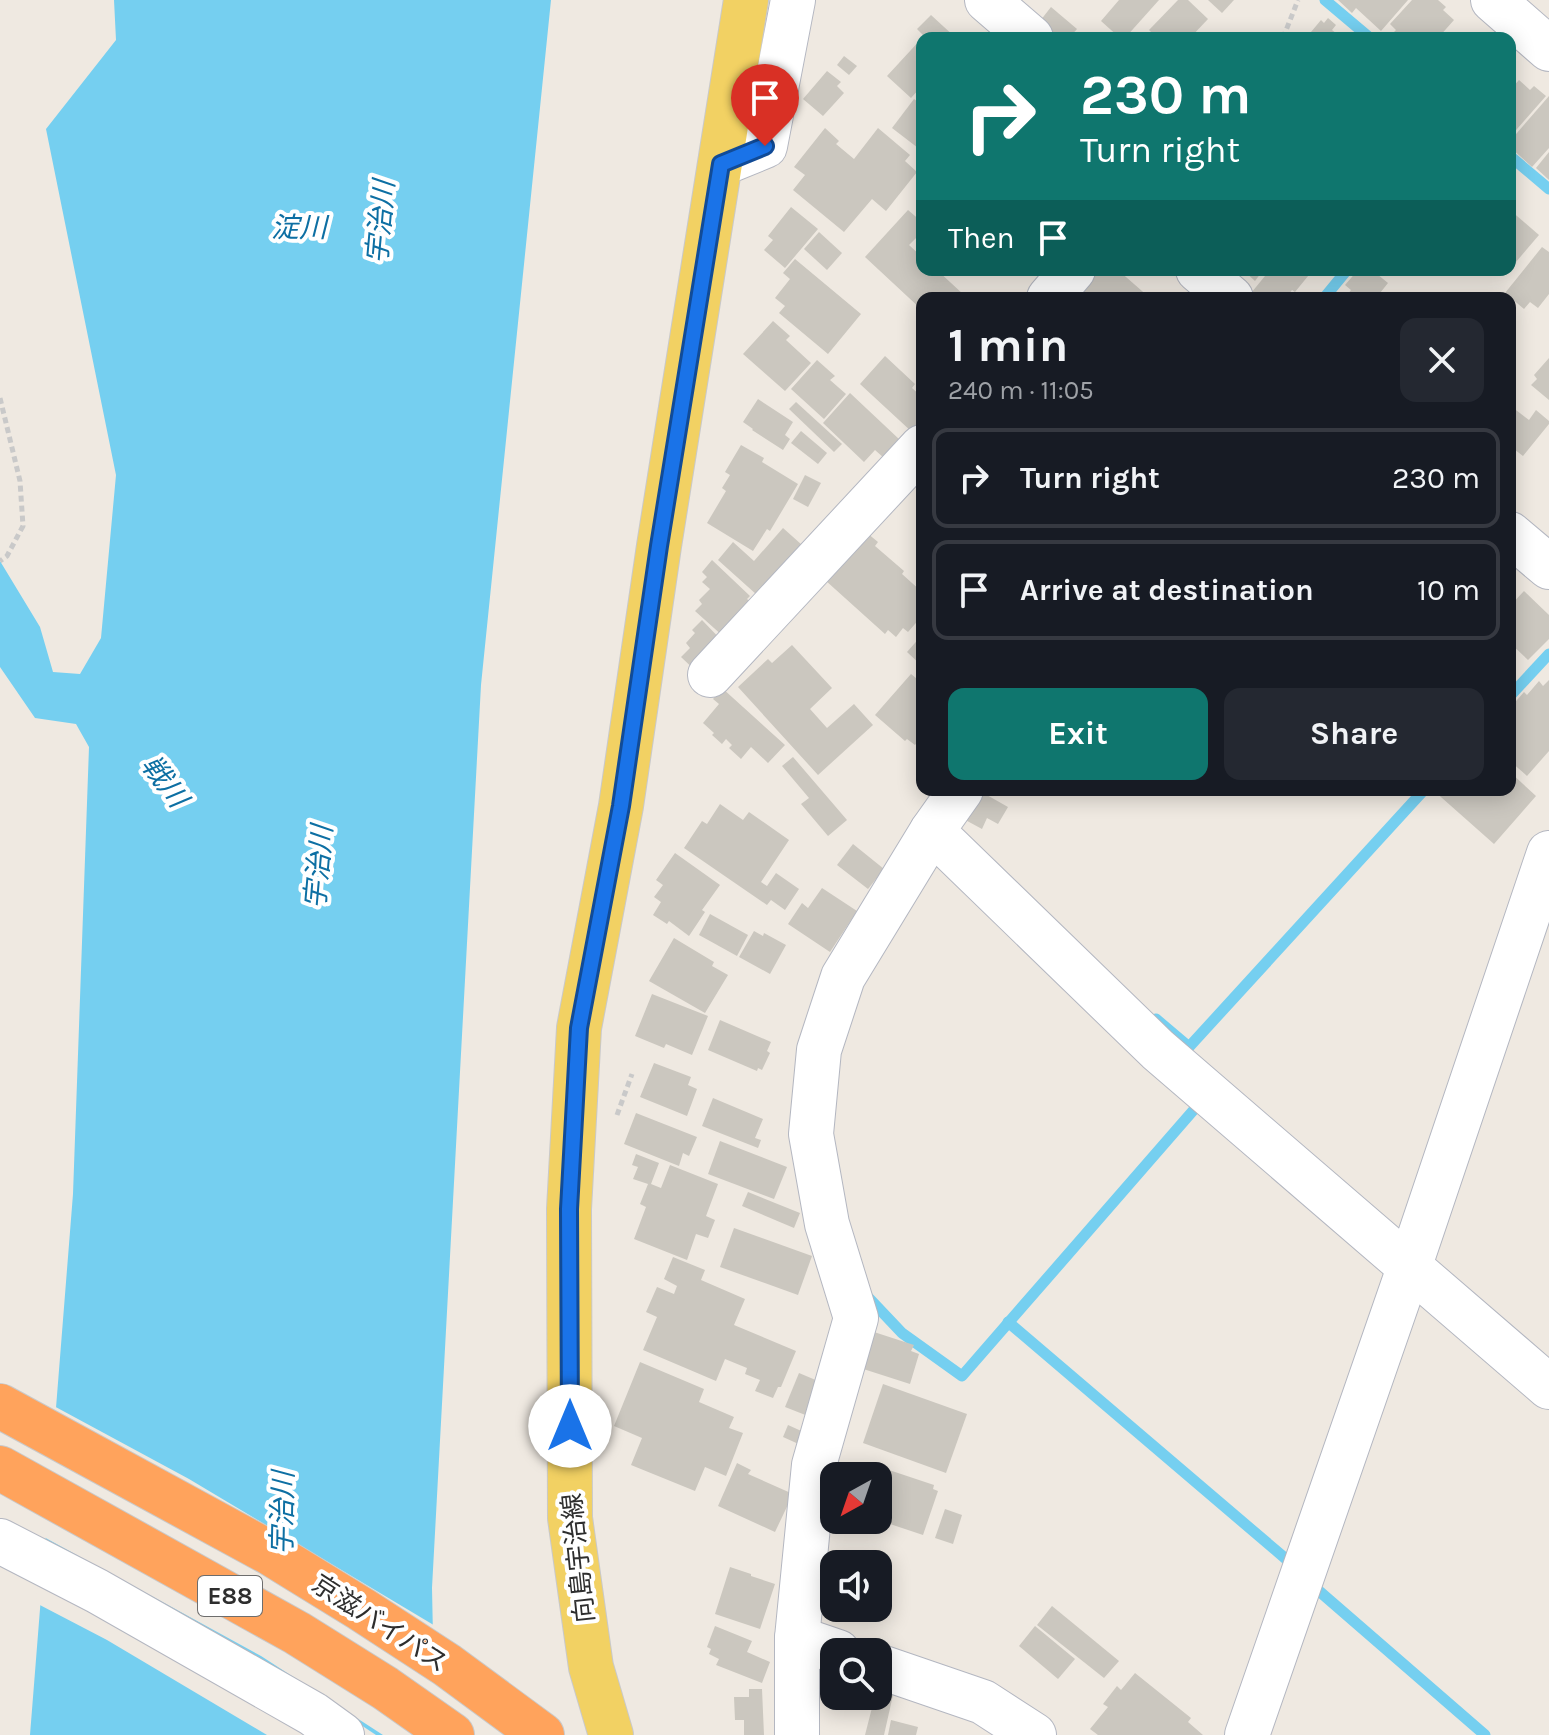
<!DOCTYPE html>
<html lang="en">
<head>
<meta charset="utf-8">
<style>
	:root { --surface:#171b24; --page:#242831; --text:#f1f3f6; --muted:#9ea1a6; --line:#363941; --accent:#0f766e }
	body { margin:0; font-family:Karla,"Noto Sans JP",sans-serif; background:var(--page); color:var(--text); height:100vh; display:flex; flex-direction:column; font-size:30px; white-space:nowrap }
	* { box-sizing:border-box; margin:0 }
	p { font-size:26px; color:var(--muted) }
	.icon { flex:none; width:44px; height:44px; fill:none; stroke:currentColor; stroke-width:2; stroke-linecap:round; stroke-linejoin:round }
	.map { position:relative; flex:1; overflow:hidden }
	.details { position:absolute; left:916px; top:292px; width:600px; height:504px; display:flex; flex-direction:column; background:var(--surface); border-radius:16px; box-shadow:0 4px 20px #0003 }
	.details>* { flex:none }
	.hud { position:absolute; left:916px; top:32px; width:600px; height:244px; border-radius:16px; box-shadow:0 4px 20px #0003; background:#0f766e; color:#fff; overflow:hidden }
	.needle { width:52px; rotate:220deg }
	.controls { position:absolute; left:820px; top:1462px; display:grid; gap:16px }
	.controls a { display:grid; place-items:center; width:72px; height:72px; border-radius:16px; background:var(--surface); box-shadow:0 4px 20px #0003; font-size:40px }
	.pin { position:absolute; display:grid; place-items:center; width:68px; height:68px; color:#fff; margin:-82px -34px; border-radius:50% 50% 50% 0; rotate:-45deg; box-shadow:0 0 8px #0007 }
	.pin .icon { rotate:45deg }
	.me { position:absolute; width:88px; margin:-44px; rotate:0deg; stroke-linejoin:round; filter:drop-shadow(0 0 6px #0008) }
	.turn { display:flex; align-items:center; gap:28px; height:168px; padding:0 32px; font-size:36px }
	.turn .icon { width:104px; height:104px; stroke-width:2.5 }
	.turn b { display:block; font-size:56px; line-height:68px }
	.then { display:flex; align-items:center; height:76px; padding:0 32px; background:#0003; gap:16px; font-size:30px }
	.round { display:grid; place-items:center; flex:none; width:84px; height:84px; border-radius:16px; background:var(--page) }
	.headline { display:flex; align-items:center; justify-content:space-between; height:136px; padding:0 32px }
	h1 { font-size:48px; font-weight:700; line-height:60px }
	.action { display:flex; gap:16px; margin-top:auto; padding:16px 32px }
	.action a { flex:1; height:92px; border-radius:16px; background:var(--accent); color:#fff; font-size:32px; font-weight:700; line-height:92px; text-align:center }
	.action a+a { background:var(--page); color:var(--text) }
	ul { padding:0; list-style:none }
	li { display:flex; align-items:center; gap:24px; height:100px; margin:0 16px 12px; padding:0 16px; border:4px solid var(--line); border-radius:16px }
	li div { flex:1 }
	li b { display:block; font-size:30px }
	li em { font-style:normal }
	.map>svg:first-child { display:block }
	.water { fill:#75cff0 }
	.pier { fill:#efe9e1 }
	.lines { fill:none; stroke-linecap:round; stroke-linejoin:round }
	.stream { stroke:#75cff0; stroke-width:11 }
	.building { fill:#cbc7bf }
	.minor-casing { stroke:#b4b7c1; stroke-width:46 }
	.major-casing { stroke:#c9c9c9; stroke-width:46 }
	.highway-casing { stroke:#c9c9c9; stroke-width:46 }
	.path { stroke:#c9c9c9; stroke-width:5; stroke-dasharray:6 4; stroke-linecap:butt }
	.minor { stroke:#fff; stroke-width:44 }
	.major { stroke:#f2d163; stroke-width:44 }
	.highway { stroke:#ffa35c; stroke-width:44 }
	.route-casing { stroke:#114b97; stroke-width:20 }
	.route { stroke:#1a73e8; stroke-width:14 }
	.labels { text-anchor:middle; stroke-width:8; stroke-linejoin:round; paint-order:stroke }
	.shield { fill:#fff; stroke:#6d6d6d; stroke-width:2 }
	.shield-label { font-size:24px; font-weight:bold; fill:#2e2e2e }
	.street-label { font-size:26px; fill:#2e2e2e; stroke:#fff }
	.water-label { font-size:28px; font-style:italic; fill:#0d6fa3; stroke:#fff }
</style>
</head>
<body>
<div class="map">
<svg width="1549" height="1735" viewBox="0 0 1549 1735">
	<rect width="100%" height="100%" fill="#efe9e1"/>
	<polygon class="water" points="114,0 551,0 481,685 432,1588 435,1735 30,1735 73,1194 89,747 76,724 35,718 0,667 0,561 40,627 53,672 80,674 101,638 116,475 46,129 116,40"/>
	<g class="pier">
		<polygon points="52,1405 189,1479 437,1627 439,1735 383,1735 261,1656 42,1536"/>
		<polygon points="41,1539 346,1715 376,1735 267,1735 107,1640 36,1603"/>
	</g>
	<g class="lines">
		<g class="stream">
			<polyline points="1325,0 1370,38"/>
			<polyline points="1510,156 1549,189"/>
			<polyline points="1324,298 1347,270"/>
			<polyline points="1510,696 1549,654"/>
			<polyline points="1156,1019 1189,1047 1424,790"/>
			<polyline points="866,1295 902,1333 962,1376 1198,1105"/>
			<polyline points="1008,1322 1286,1559"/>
			<polyline points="1310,1595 1319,1591 1485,1735"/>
		</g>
	</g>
	<g class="building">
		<polygon points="1119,0 1159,0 1125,38 1120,38 1101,21"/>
		<polygon points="1178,0 1188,0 1208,19 1190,38 1157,38 1149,30"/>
		<polygon points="1208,0 1234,0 1222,13"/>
		<polygon points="1338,0 1408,0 1381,31 1356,8 1352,13"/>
		<polygon points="1412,0 1438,0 1446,7 1443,10 1454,20 1438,38 1392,38 1390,36 1396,30 1390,24"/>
		<polygon points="1051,7 1077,29 1069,38 1043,38 1033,30"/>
		<polygon points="931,15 956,38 922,38 924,36 917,29"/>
		<polygon points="1328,18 1336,25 1332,30 1342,38 1306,38 1321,20 1324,23"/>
		<polygon points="922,38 922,90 920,88 911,98 887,76"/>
		<polygon points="844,56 857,66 849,75 837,65"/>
		<polygon points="827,71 841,82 837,86 844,93 823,116 803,99"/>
		<polygon points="1519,80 1530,90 1534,86 1546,96 1510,137 1510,90"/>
		<polygon points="1549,96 1549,148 1532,167 1510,147 1510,141"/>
		<polygon points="914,99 922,105 922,151 892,128"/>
		<polygon points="825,128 839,141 836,144 854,159 878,128 910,155 905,161 917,172 886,211 872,199 844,232 793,190 805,175 794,167"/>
		<polygon points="1549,152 1549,180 1536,168"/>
		<polygon points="791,207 818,229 785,268 764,250 773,240 768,236"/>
		<polygon points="908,210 922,222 922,232 909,245 922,257 922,270 937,270 964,295 961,298 922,298 922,310 865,257"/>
		<polygon points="1510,210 1539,235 1510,269"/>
		<polygon points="819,232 842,253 827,270 804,249"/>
		<polygon points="1542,247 1549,252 1549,294 1538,308 1530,302 1524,309 1505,293"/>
		<polygon points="795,259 861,314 828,354 779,313 785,306 775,298 790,279 783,273"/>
		<polygon points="1089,270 1118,270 1150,298 1078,298 1086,289 1078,283"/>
		<polygon points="1243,270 1313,270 1295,292 1292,290 1286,298 1247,298 1265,276 1261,273 1255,281"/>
		<polygon points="1358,270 1372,270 1388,283 1376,298 1345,298 1351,290 1345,285"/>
		<polygon points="773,321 790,336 786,340 811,363 785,391 743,354"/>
		<polygon points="885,356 915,384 912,388 922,397 922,421 912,432 860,384"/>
		<polygon points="1549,358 1549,400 1531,385 1537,379 1534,375"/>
		<polygon points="817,360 835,376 830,380 846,394 824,419 791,389"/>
		<polygon points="850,393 900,440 884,458 875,450 864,462 823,423"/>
		<polygon points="758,399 793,422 785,435 790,439 783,450 752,430 753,429 743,422"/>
		<polygon points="796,402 842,444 834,452 789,409"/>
		<polygon points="1512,407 1529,420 1536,410 1549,421 1549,424 1523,456 1510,446 1510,408"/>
		<polygon points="801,431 827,453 818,464 791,443"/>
		<polygon points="741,445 764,458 762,462 798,484 770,531 767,529 753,551 707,523 726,491 722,488 730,475 725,472"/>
		<polygon points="805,475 821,483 808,507 793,499"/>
		<polygon points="783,528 811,553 766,603 718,560 733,542 754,561"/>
		<polygon points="867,533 878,542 875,546 904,571 902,574 922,592 922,616 908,632 903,628 896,637 888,630 885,634 825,580"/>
		<polygon points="712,560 750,596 747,599 754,605 724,637 695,611 702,604 699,600 710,589 702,582 707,577 702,572"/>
		<polygon points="1524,591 1549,615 1549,639 1528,660 1510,643 1510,606"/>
		<polygon points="702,620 726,645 698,673 681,657 690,648 686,643 695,633 692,630"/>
		<polygon points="922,635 922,666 907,652"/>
		<polygon points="792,645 832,688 810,709 827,728 854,704 873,725 818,775 738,687 768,659 772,663"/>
		<polygon points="911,674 922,683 922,736 915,745 907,739 905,741 875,715"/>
		<polygon points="1549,680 1549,751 1527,776 1510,761 1510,708 1524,692 1527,695 1539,681 1543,686"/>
		<polygon points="722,688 785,745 768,763 751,747 741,759 729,748 732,745 726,739 722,744 712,735 714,733 703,723 719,704 713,699"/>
		<polygon points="793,757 847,820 828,836 801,804 809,798 782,766"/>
		<polygon points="1510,772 1536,796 1494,844 1433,790 1510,790"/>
		<polygon points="978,790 1008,807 998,824 987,818 982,829 958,816"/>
		<polygon points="720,804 743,820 749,812 789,840 761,882 767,886 776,873 799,889 785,910 771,900 767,905 684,848 702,821 707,824"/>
		<polygon points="853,844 884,869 868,889 837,865"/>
		<polygon points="675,853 720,885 702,910 705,912 689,936 669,921 667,924 653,915 661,902 654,897 663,885 656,880"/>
		<polygon points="822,888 857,911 830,952 788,924 802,903 808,908"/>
		<polygon points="710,914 748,935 737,956 699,935"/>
		<polygon points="754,931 763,936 764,933 786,945 770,974 739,957"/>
		<polygon points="674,938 714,962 712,966 728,975 705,1013 649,981"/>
		<polygon points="652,994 708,1016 692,1055 666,1044 664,1048 635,1036"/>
		<polygon points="720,1020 771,1042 767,1051 770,1053 762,1070 758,1068 757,1071 708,1050"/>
		<polygon points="654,1063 691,1077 688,1085 697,1089 687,1116 640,1097"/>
		<polygon points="713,1098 763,1119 755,1138 761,1140 758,1148 702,1126"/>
		<polygon points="636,1113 697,1137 689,1156 683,1153 679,1166 624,1144"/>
		<polygon points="720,1141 787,1167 774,1199 708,1174"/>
		<polygon points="636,1154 659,1163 651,1184 661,1188 670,1165 718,1184 706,1216 715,1220 708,1238 696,1234 687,1260 634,1239 646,1207 640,1204 648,1184 633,1179 638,1167 632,1165"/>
		<polygon points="748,1192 800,1213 794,1228 742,1206"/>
		<polygon points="734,1228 812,1256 798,1295 720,1267"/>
		<polygon points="673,1257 705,1270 701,1280 745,1299 734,1325 796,1351 781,1387 778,1387 773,1398 755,1391 760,1380 745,1374 747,1368 725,1359 716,1381 643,1350 657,1317 646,1312 657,1287 674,1294 677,1286 664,1279"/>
		<polygon points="874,1332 914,1345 911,1351 919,1354 910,1384 854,1366"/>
		<polygon points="640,1362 704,1389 699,1402 734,1417 729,1428 743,1433 726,1476 705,1467 695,1491 631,1465 642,1438 614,1426"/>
		<polygon points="799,1373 818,1381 808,1416 785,1407"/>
		<polygon points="883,1384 967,1414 946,1473 863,1443"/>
		<polygon points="788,1425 808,1434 803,1446 783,1437"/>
		<polygon points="737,1463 751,1470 748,1474 793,1494 775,1532 718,1506"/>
		<polygon points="883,1468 934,1485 933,1489 938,1491 923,1535 878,1520 878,1476 873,1476 875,1470 882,1473"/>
		<polygon points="945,1509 962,1515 953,1544 935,1538"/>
		<polygon points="730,1567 751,1574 751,1576 775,1584 760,1629 715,1614"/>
		<polygon points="1052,1606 1119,1661 1104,1678 1037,1625"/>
		<polygon points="715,1626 752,1641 747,1652 770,1662 762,1683 716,1665 719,1659 709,1654 711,1649 707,1647"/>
		<polygon points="1035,1626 1075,1659 1058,1679 1019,1646"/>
		<polygon points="1135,1673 1191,1718 1188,1722 1203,1735 1098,1735 1090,1729 1108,1707 1103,1704 1117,1686 1121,1690"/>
		<polygon points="749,1689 762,1689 764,1735 744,1735 744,1720 735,1720 734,1697 749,1697"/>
		<polygon points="878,1692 893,1695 884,1735 865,1735 875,1696 878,1696"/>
		<polygon points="891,1720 918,1727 916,1735 888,1735"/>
	</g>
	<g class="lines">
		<g class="minor-casing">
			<g id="minor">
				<polyline points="987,0 1031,38"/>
				<polyline points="1493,0 1549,49"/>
				<polyline points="721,164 765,146 793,0"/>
				<polyline points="1198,270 1231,298"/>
				<polyline points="1049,298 1073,270"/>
				<polyline points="1510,534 1549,567"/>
				<polyline points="710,675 922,447"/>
				<polyline points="932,831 1158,1050 1549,1387"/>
				<polyline points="0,1541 97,1591 313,1714 342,1735"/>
				<polyline points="797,1638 838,1652"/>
				<polyline points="878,1666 983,1702 1034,1735"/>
				<polyline points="797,1735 797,1638 814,1465 856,1318 827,1224 811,1134 819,1050 843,977 932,831 961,790"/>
				<polyline points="1247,1735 1409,1268 1549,853"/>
			</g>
		</g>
		<g class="major-casing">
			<polyline id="major" points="611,1735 591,1667 570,1518 569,1209 579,1028 621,806 659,546 746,0"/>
		</g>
		<g class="highway-casing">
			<g id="highway">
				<polyline points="0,1406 270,1553 361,1609 447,1665 542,1735"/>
				<polyline points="0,1468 297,1633 385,1688 452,1735"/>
			</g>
		</g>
		<g class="path">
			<polyline points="1283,38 1298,0"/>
			<polyline points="0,398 20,481 23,526 7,556 0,561"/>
			<polyline points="617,1115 632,1074"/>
		</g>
		<use href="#minor" class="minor"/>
		<use href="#major" class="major"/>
		<use href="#highway" class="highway"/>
	</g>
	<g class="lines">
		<g class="route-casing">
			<polyline id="route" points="570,1426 569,1209 579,1028 621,806 659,546 721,164 765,146"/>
		</g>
		<use href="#route" class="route"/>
	</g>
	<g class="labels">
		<rect class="shield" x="198" y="1576" width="64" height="40" rx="6"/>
		<g class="shield-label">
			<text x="230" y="1604">E88</text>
		</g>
		<g class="street-label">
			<text transform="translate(578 1558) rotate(-96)" y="9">向島宇治線</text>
			<text transform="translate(380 1623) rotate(33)" y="9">京滋バイパス</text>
		</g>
		<g class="water-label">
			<text transform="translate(380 222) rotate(-85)" y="10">宇治川</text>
			<text x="299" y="237">淀川</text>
			<text transform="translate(165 781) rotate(53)" y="10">戦川</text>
			<text transform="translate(318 867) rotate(-85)" y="10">宇治川</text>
			<text transform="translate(282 1513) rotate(-89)" y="10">宇治川</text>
		</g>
	</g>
</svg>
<div class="controls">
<a><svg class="needle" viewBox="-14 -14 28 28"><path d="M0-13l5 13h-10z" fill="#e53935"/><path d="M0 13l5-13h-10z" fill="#9ea1a6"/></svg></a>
<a><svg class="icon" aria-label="sound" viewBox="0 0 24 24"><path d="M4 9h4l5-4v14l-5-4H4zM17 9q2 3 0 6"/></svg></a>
<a><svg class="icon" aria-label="search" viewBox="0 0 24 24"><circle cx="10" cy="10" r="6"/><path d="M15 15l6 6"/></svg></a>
</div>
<div class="pin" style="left:765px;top:146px;background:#d93025"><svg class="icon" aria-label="arrive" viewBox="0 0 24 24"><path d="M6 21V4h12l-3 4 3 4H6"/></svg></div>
<svg class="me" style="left:570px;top:1426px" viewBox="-20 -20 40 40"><circle r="19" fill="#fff"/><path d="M0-13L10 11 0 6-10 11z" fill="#1a73e8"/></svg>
<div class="hud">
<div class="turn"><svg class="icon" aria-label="right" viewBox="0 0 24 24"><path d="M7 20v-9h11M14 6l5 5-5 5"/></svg><div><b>230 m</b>Turn right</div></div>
<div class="then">Then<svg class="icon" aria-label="arrive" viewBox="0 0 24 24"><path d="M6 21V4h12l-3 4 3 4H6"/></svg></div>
</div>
<section class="details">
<div class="headline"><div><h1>1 min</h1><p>240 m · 11:05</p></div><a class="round"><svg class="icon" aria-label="close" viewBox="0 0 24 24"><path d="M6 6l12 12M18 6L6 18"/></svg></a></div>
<ul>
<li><svg class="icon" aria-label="right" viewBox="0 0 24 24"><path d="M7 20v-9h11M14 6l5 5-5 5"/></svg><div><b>Turn right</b></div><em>230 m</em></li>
<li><svg class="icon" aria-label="arrive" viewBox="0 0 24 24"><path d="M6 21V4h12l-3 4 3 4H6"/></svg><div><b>Arrive at destination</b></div><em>10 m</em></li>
</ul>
<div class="action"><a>Exit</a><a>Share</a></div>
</section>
</div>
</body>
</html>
